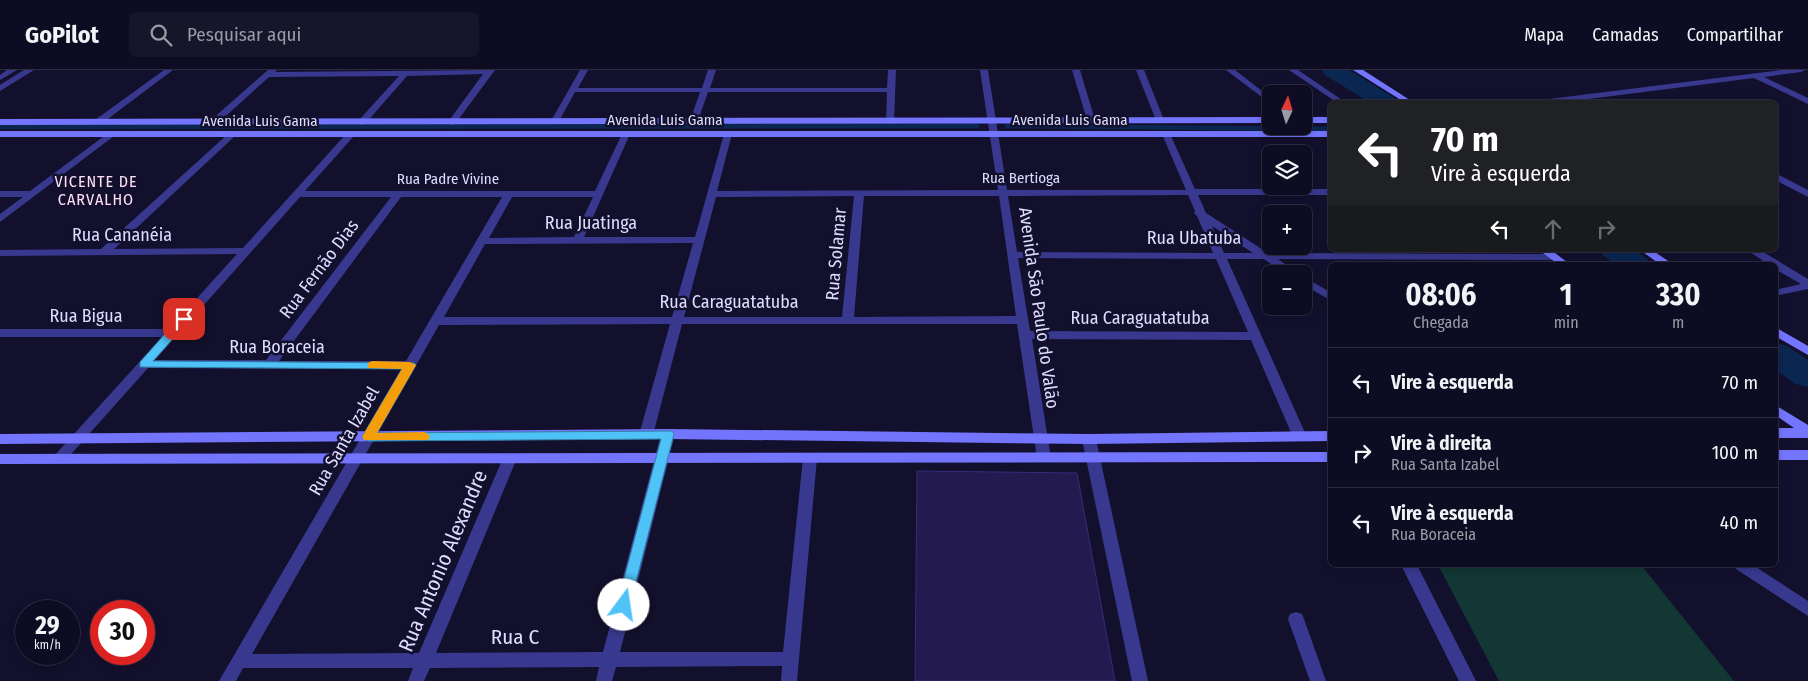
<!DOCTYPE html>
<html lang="pt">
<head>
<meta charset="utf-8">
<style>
	:root { --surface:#0e0c22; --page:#17152a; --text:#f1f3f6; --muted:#9b9ba5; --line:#2e2c40 }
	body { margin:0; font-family:"Fira Sans Condensed",sans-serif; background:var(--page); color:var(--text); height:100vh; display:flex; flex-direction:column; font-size:19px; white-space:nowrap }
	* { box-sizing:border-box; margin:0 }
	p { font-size:16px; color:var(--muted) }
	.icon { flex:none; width:28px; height:28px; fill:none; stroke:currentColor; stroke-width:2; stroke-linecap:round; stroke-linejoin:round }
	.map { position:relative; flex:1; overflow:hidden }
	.panel { position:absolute; left:1328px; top:192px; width:450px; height:305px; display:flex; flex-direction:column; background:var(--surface); border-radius:8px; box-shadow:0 2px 8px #0003,0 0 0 1px var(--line) }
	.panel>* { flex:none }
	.hud { position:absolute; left:1328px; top:30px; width:450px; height:152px; border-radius:8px; box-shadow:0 2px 8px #0003,0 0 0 1px var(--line); background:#202124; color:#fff; overflow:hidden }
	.needle { width:32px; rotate:4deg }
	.fabs { position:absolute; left:1262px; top:15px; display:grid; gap:10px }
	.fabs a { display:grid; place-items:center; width:50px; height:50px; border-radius:8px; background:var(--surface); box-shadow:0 2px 8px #0003,0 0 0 1px var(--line); font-size:25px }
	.speed { position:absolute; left:15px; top:530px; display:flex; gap:10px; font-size:25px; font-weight:700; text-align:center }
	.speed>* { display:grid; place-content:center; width:65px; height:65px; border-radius:50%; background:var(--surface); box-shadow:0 2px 8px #0003,0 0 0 1px var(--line); line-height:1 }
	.speed small { font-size:12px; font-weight:400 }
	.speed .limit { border:8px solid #d22; background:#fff; color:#111 }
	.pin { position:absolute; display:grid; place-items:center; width:42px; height:42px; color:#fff; margin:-21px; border-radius:10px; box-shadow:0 2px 8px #0006 }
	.me { position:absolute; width:55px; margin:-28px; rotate:14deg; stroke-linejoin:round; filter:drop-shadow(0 0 4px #0008) }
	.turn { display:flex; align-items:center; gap:18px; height:105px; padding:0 20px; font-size:22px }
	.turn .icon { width:65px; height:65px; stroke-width:2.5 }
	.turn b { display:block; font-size:35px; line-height:42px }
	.lanes { display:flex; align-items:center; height:48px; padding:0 20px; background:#0003; justify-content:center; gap:25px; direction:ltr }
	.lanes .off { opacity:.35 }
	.eta { display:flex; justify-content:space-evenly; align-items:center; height:85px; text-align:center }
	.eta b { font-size:30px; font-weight:700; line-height:35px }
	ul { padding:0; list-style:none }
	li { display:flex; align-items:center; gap:15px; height:70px; padding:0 20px; border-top:1px solid var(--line) }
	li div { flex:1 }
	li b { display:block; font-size:19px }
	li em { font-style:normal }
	header { display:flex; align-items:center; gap:30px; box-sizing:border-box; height:70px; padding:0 25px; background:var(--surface); border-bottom:1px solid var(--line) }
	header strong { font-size:24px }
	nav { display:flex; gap:28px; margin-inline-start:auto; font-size:18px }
	.search { width:350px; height:45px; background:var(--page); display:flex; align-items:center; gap:12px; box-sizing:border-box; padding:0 18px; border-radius:8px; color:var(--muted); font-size:19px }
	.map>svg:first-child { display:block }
	.green { fill:#123734 }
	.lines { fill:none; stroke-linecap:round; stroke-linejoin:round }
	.stream { stroke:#0a2752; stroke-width:4.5 }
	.river { fill:#0a2752; fill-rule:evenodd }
	.building { fill:#231b4f; stroke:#382b7c }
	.street { fill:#38398e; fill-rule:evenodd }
	.secondary { fill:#7375ff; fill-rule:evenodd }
	.route { fill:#4fc3f7; stroke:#337fa1 }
	.slow { fill:#f59e0b }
	.labels { text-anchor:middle; stroke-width:5; stroke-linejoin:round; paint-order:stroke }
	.far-street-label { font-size:15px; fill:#dedcff; stroke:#13102d }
	.far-quarter-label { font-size:16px; letter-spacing:1px; fill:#ffdef4; stroke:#13102d }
	.street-label { font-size:18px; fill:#dedcff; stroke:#13102d }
	.near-street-label { font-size:21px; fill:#dedcff; stroke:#13102d }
</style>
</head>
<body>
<header>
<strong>GoPilot</strong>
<div class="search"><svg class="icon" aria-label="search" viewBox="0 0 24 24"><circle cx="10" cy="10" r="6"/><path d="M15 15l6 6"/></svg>Pesquisar aqui</div>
<nav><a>Mapa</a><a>Camadas</a><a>Compartilhar</a></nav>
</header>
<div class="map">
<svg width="1808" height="611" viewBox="0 0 1808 611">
	<rect width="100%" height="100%" fill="#13102d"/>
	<polygon class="green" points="1438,495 1641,495 1734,611 1499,611"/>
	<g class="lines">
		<g class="stream">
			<polyline points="1007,56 1330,59"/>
			<polyline points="0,57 977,56"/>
		</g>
		<g class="river">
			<polygon points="1322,0 1349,0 1393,27 1397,32 1369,32 1325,5"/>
			<path d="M1599 180C1620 180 1639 176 1652 195 1632 195 1612 199 1599 180Z"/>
			<polygon points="1775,273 1787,276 1808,290 1808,317 1796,314 1775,300"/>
		</g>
	</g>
	<polygon class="building" points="917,401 1077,403 1115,611 915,611"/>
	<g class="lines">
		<g class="street">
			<polygon points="7,0 17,0 0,10 0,5"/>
			<polygon points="24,0 34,0 0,21 0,15"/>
			<polygon points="164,0 173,0 101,54 95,54 95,50"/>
			<polygon points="268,0 277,0 275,2 495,0 455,54 452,55 448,52 483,4 407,6 365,54 362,55 358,52 359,50 399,6 269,7 217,54 211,54 211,50"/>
			<polygon points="580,0 588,0 578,18 702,18 708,0 716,0 710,18 887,18 888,0 896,0 894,51 890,54 886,51 887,22 708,22 698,51 694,54 690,51 700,22 575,22 558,53 552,53 551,51"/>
			<path d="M980 0H988L1007 120H1186L1162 64 1166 61 1170 64 1195 119H1330V125H1198L1206 143 1268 183 1554 184 1559 187 1554 190 1278 189 1299 204H1286L1264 189H1227L1307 367 1305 370H1295L1293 367 1251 270 1032 269 1051 388 1049 391H1039L1037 388 1017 254H682L653 365 651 368H641L639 365 670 254 439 255 252 584 419 583 503 388 505 385H515L517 388 436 583 603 582 661 364 663 361H673L675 364 620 582H783L803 388 805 385H815L817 388 797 611H781L782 596 616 597 612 611H596L599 597 430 598 424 611H408L413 598H243L236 611H219L401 299 148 298 64 392H54L52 389 54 386 162 267H0V259H169L237 184 0 186V180L101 179 229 63 236 65 114 179 243 178 347 63H353V67L305 121H595L622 64 629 62 630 64 584 167H695L724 64 728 61 732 64 717 121 998 120ZM1188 125 1195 141 1194 143 1197 146 1213 183 1017 182 1008 126ZM854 126 842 247H684L716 127ZM864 126H999L1016 246 854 247ZM300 127H391L266 290H155ZM401 127H502L406 291H279ZM512 127H593L574 167 489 168ZM1212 156 1253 183H1224ZM693 173 672 247H444L485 174ZM1018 188 1216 189 1248 262 1030 261Z"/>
			<polygon points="1072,0 1080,0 1095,50 1094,52 1087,50"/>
			<polygon points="1136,0 1144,0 1164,50 1163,52 1156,50"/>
			<polygon points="1226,0 1235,0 1271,28 1271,34"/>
			<polygon points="1289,0 1298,0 1345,32 1336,32"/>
			<polygon points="1782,0 1805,0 1801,2 1764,7 1808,28 1808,34 1754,8 1565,32 1545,32 1549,29"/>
			<polygon points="111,61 114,62 114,66 0,152 0,144 23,127 0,127 0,121 30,121"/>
			<polygon points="1775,103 1808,120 1808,127 1775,110"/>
			<polygon points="1747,180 1760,180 1808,209 1808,219 1775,226 1775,220 1801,214 1775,199 1775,195 1769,195"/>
			<polygon points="1304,207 1330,222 1330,230 1304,215"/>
			<polygon points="1089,364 1094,366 1096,369 1148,611 1132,611 1082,369 1084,366"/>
			<polygon points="1401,495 1417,495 1476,611 1459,611"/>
			<polygon points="1733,495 1753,495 1808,531 1808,546 1736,499"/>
			<polygon points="1296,542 1302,544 1304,549 1326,611 1310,611 1288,549 1290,544"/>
		</g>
		<g class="secondary">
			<polygon points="1353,0 1363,0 1413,32 1404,32"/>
			<polygon points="1271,47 1271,53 0,55 0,49"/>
			<rect x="1304" y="47" width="26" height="6"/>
			<rect x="0" y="61" width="1330" height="6"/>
			<polygon points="1539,180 1551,180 1571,195 1559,195"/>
			<polygon points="1640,180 1652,180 1674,195 1661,195"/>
			<polygon points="1775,257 1808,276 1808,285 1775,266"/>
			<polygon points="1775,335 1808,355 1808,368 1775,368 1775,358 1794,358 1775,345"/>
			<polygon points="668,359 1089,364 1330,361 1330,371 1089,374 668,369 0,374 0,364"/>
			<rect x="1775" y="380" width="33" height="10"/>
			<polygon points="1330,382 1330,392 0,394 0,384"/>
		</g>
	</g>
	<polygon class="route" points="184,246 188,247 188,252 153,291 414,293 416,295 377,363 672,361 674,364 629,539 624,541 619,539 617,535 661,369 368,371 362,367 402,299 140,297 140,292 180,247"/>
	<polygon class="slow" points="372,291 410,292 416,295 377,363 424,362 428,364 430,367 428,370 364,370 362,367 402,299 368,298 368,293"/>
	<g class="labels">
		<g class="far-street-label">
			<text x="665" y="55">Avenida Luis Gama</text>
			<text x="1070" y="55">Avenida Luis Gama</text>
			<text x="260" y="56">Avenida Luis Gama</text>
			<text x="1021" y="113">Rua Bertioga</text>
			<text x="448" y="114">Rua Padre Vivine</text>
		</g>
		<g class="far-quarter-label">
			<text x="96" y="117">VICENTE DE<tspan x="96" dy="18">CARVALHO</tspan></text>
		</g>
		<g class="street-label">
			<text x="591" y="159">Rua Juatinga</text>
			<text x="122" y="171">Rua Cananéia</text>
			<text x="1194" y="174">Rua Ubatuba</text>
			<text transform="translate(836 184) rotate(-85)" y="6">Rua Solamar</text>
			<text transform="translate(319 199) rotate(-53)" y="6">Rua Fernão Dias</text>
			<text x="729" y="238">Rua Caraguatatuba</text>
			<text transform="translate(1039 238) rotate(82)" y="6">Avenida São Paulo do Valão</text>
			<text x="86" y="252">Rua Bigua</text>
			<text x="1140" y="254">Rua Caraguatatuba</text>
			<text x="277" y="283">Rua Boraceia</text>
			<text transform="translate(344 371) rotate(-60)" y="6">Rua Santa Izabel</text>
		</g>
		<g class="near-street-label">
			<text transform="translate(443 491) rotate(-67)" y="7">Rua Antonio Alexandre</text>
			<text x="515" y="574">Rua C</text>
		</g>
	</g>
</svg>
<div class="fabs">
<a><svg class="needle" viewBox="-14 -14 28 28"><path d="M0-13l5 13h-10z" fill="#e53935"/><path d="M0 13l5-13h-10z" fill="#9b9ba5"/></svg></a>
<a><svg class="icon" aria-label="layers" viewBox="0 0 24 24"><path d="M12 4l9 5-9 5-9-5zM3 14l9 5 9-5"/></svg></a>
<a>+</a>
<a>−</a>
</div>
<div class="speed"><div>29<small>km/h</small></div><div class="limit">30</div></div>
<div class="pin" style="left:184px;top:249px;background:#d93025"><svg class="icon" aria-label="arrive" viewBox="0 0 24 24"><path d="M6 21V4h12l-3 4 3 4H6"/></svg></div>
<svg class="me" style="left:624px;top:535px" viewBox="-20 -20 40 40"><circle r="19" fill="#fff"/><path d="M0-13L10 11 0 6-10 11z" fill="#4fc3f7"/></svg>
<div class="hud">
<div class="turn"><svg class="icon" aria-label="left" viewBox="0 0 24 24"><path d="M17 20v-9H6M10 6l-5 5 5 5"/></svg><div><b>70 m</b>Vire à esquerda</div></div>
<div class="lanes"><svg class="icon" aria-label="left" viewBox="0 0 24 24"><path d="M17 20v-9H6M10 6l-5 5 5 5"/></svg><svg class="icon off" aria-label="ahead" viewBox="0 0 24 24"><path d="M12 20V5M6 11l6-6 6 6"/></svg><svg class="icon off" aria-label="right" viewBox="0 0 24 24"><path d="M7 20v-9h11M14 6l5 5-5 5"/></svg></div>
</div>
<section class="panel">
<div class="eta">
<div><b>08:06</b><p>Chegada</p></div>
<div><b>1</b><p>min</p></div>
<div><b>330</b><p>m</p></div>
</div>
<ul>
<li><svg class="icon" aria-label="left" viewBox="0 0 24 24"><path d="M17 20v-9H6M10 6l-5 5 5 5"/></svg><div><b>Vire à esquerda</b></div><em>70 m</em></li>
<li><svg class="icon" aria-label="right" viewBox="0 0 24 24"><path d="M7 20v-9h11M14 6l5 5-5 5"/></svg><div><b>Vire à direita</b><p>Rua Santa Izabel</p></div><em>100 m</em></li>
<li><svg class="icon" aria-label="left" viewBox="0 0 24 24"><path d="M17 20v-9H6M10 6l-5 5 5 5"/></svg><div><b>Vire à esquerda</b><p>Rua Boraceia</p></div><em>40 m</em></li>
</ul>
</section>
</div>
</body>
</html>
